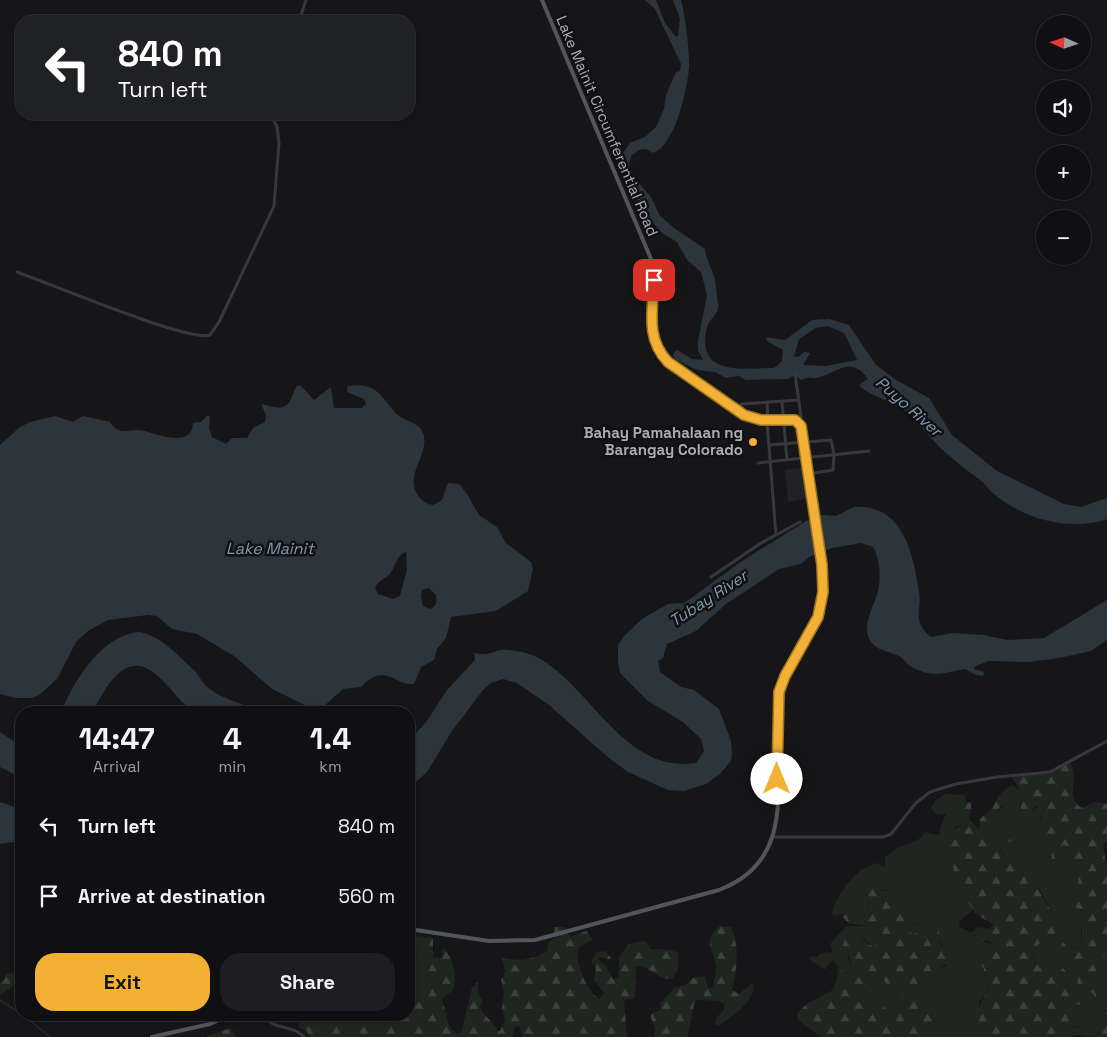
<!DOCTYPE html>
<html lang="en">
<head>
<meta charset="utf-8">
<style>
	:root { --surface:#101012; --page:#1e1e20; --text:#f1f3f6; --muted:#9c9d9f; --line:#303032; --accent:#f2b134 }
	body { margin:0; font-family:"Space Grotesk",sans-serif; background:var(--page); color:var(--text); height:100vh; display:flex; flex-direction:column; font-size:19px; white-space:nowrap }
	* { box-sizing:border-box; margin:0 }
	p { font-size:16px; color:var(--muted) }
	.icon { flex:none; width:28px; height:28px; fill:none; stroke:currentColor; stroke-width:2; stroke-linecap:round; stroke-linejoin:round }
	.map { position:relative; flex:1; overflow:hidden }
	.details { position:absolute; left:15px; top:706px; width:400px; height:315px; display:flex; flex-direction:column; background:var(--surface); border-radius:20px; box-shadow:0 1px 4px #0004,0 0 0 1px var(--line) }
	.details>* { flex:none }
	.hud { position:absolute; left:15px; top:15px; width:400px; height:105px; border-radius:20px; box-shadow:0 1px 4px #0004,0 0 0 1px var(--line); background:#202124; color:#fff; overflow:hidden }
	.needle { width:32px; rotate:273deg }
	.buttons { position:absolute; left:1036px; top:15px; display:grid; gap:10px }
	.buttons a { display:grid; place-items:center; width:55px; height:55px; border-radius:50%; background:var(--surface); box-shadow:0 1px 4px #0004,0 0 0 1px var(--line); font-size:25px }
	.pin { position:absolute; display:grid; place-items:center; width:42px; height:42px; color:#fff; margin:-21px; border-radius:10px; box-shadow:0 2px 8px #0006 }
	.me { position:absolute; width:55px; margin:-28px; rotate:0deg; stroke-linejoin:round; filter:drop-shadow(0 0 4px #0008) }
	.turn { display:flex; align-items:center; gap:18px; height:105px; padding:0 20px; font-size:22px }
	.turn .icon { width:65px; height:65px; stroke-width:2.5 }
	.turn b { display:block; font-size:35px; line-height:42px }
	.eta { display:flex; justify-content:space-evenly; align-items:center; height:85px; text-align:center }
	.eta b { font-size:30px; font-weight:700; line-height:35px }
	.button { display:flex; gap:10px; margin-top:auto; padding:10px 20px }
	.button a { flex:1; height:58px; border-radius:20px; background:var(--accent); color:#111; font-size:20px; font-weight:700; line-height:58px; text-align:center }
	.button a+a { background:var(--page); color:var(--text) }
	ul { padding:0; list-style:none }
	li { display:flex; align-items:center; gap:15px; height:70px; padding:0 20px }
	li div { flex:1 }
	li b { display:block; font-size:19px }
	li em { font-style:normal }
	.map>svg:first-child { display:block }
	.built { fill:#222225 }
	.green { fill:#1e261f }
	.forest { fill:url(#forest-firs); fill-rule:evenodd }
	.water { fill:#2c353c; fill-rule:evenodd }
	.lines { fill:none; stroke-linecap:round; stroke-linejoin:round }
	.stream { stroke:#2c353c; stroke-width:1 }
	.minor { stroke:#37383d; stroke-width:3 }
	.major { stroke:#53555c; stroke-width:4 }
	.route-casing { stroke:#9d7322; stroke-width:12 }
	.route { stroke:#f2b134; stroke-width:9 }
	.poi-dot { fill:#f2b134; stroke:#111113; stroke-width:2 }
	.labels { text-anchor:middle; stroke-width:5; stroke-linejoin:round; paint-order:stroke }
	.street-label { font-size:15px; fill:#a8adb8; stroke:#111113 }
	.poi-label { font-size:15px; font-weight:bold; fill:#a8adb8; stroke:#111113; text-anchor:end }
	.water-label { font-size:16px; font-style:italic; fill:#7f9bb3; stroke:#111113 }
</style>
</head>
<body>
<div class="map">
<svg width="1107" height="1037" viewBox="0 0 1107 1037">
	<defs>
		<pattern id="forest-firs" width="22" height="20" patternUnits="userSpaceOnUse" patternTransform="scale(1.25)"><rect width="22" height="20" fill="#1e261f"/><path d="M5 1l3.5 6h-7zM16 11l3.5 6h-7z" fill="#3c433d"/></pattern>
	</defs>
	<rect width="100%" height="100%" fill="#161618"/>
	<polygon class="built" points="805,467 810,498 788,502 785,470"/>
	<g class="green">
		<path d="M1011 785 1020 790V809L1031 812 1040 805 1044 807 1040 821 1051 838 1052 864 1055 867 1063 845C1077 848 1069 857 1073 867 1075 872 1079 875 1078 882 1076 896 1071 888 1076 908L1083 910 1085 914 1081 930 1082 946 1076 947 1072 956 1078 977 1076 999 1079 1005 1088 992H1103L1096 979 1098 967 1107 950V1007L1101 1015V1033L1096 1037 1071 1035 1069 1028 1073 1026 1079 1028 1082 1016 1071 1008C1069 983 1080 962 1042 966L1037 963H1030L1038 945 1044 940 1052 946 1061 942 1054 936 1059 927 1058 923 1036 883 1015 863H1009L1000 848 1003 844 1015 840 1013 835 995 838 991 836C987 820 999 809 1010 800L999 795Z"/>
		<path d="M945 794 964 795 967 803 963 810V825L954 827C950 851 950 872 969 890L968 902 974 909 960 921 959 927 972 933 978 940 993 944 990 950 976 961 983 967 989 988 979 1002 981 1026 988 1037H931L934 1033 931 1013 922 997V987L930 974H933L940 967 946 966 941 941 928 926 925 930 913 934 910 932 911 926 916 924 918 915 900 904 891 891 875 889 865 893 868 898 867 916 862 917 848 911 835 916 832 914C833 901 851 876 863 869 867 866 873 865 878 863L885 867V857C892 849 908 844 917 840 921 839 922 834 925 832L939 835 940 828 946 814 936 815 931 808 935 801Z"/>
		<polygon points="846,926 866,926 876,943 875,948 857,934 847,940 848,958 852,970 846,973 838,968 834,960 830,962 826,969 823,969 809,959 811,956 817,957 821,953 833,952 830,944"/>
		<path d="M409 939C424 946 429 970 428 985L417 992 413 991 409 982 411 972Z"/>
		<path d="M882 978 886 984 903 992 907 1002 904 1011C890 1014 878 1002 865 999V997Z"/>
	</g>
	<g class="forest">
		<path d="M1070 763C1080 778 1064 798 1082 808L1095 802 1107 804V841L1103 846 1107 868V950L1098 968 1096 979 1103 992 1101 1000 1097 1004 1093 993 1088 992 1079 1005H1075L1078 977 1070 950 1082 946V920L1085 914 1083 910 1076 908C1071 888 1076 896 1078 882 1080 875 1075 872 1073 867 1069 857 1077 848 1063 845L1055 867 1052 864 1051 838 1049 834H1043L1039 829 1044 807 1040 805 1035 807 1026 818H1021L1020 790 1011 776 1040 774Z"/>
		<path d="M999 795 1010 800 1011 804 1000 807 991 825V836L995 838 1013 835 1017 836 1015 840 1003 844 1000 848C1008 867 1015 860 1031 868L1039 891 1058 923 1059 927 1054 936 1066 945 1062 949H1057L1044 940 1038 945 1030 962C1039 966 1048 963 1059 965L1070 974 1072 984 1071 1008C1079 1014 1086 1016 1085 1027L1073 1026 1069 1028 1071 1035 1075 1037H988C972 1015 977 1010 989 988L983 967 976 961 975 956 987 953 993 944 989 941 978 940 972 933 977 927 989 929 994 925 975 913 968 902 969 890 954 872 949 844 950 831 963 825V810L967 803 972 802 969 819 979 830 980 819 993 807Z"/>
		<path d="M868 886 882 891H891L900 904 918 915 919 921 911 926 910 932 913 934 925 930 930 922 938 925 941 946 947 955 948 963 940 967 936 975 930 974 922 987V997L931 1012 934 1033 931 1037H821L798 1020 797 1013 808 1003 833 990 837 979 838 968 846 973 852 970 848 950 843 947 844 941 857 934 868 944 875 947 876 943C861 924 874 927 848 923L843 917 846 911H848L862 917 867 916 868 898 862 887ZM882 978 889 987 901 990 907 1002 904 1011C894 1013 880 1007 874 1000L865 999Z"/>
		<path d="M720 926 731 927C740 948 737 968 732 990L739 994 752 983 754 986C751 1006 733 1015 718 1026L715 1023 716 1018 725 1009 724 1004 720 1001 697 1000 694 1004 688 1037H654L655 1028 650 1016 652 1013 660 1010 661 1003 674 988 685 985 693 978 705 976 708 988 713 987C714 981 717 969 716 964 711 947 703 939 720 926Z"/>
		<path d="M554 927H565L570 937 587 931 593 940C588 943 579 944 578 951 575 963 588 994 600 999L604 993 594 980 596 968 591 961 597 952 605 951 611 958 608 960 601 957 598 959 605 965 613 979 619 977V957L629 944 645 941 651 949 672 950 678 953V967L673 979C659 981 651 966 636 966L635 998 624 1000 627 1037H523L519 1026H515L513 1037H310L306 1030 299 1028V1017L304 1015H409V982L413 991 417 992 428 985C429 970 424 946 409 939V935L433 938V957L442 958 443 948C453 957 458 977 453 989 451 994 445 994 442 999L449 1025 455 1033H461L472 988 478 982V993L483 1001 480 1006C483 1016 493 1021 498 1031H500L505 1019 502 1008 504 992 501 980 505 972 502 958C518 961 532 961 547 951L548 943 555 937Z"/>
		<polygon points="6,973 21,975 21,989 15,985 0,995 0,983 5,979"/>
		<polygon points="1107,1007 1107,1037 1096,1037 1101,1033 1101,1015"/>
		<polygon points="231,1028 236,1037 207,1037 207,1036"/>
	</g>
	<g class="water">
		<path d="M645 0H656L665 23 676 37 678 36 680 19 673 0H681C685 14 690 54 689 68 687 90 675 146 653 153L646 149 639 150 631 156 629 164 631 174 651 197 660 216 674 228 705 249C706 259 710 264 713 274 716 281 716 288 717 296 717 300 719 304 718 308 717 315 709 320 707 327 695 377 743 368 774 368L782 361 783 350 767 341 766 337 785 340 812 320 829 319 849 325 876 365 896 380 929 398 952 435 997 471 1064 504 1081 507 1107 498V518L1105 520C1067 531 1024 519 994 494 989 490 985 484 980 480 968 471 956 462 945 452 930 439 920 423 905 411 894 402 865 394 859 385L868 379C852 355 836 373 817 378 811 379 808 376 802 380L794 376 788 379 746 380 739 376 726 378 715 372 697 370 675 359 673 354 677 350 692 359 703 360 698 350V341L707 295 701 272 687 260 677 242 662 233 647 216 626 182 621 166 622 154 630 143 645 137 656 127 664 109 666 95 676 72 680 71 681 64 655 9ZM828 326 844 333 857 360 826 366 803 365 810 353 804 352 800 356 794 357 799 339 816 328Z"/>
		<path d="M297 386H301L314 400 331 387 334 408H362L366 404 364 399 347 392 348 386C379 381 381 399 398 415 406 422 422 423 424 436 428 458 402 477 420 498 424 502 427 504 433 505L442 500 448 483 459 484 467 494 479 515 497 527 506 543 531 562 533 569 528 591 496 611 451 617 446 638 437 649 434 660 421 667 414 684C393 686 386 661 361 687L343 689 321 709H313L272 689 234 656 197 634 172 629 157 616 148 615 108 620 88 631 76 642 57 679 39 695 31 698H15L0 694V445L20 427 30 422 55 416 73 422 83 416 110 422C120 438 130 427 145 431 159 435 192 448 193 423L201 422 208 415 210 417 209 428 212 437 226 444 232 438H247L253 428 265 422 266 415 261 404C273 406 285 414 292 397 294 393 294 390 297 386ZM406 552 407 570 400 596 393 599 378 594 375 589C377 581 383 580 389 575 396 567 396 555 406 552ZM429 588 436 595C437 601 437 606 430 609L423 606 421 596 422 590Z"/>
		<path d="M854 507C904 504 913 554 919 592 922 611 911 621 931 637L952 633 984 635 1007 640 1044 638 1107 600V640L1091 651 1059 658 1029 662 988 661 974 667V669L984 672 983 676 976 675 965 669C941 673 934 679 910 666 906 663 903 658 899 656 891 652 880 651 874 645 858 630 874 608 878 591 881 578 880 558 873 547L861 543 832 548 809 557 801 564 779 569 726 604 696 631 667 644 663 658 658 661 660 672 681 687 694 690 719 709 731 741 732 755 731 761 720 774 706 784 684 791 668 790 628 772 610 759 549 705 517 683 503 679 491 683 483 690 452 731 427 772 409 788V741L427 721 447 690 475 660 474 653C478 653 481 655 485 654 490 654 495 651 500 650 511 649 527 652 537 657 592 687 624 774 696 763L704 751 701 739 683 722 648 701 620 673 618 662V645L623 637 642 619 668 604 683 603 690 599 739 563 806 521 822 515 836 516Z"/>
		<path d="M138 632C160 634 179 657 195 671 199 676 202 682 207 687 221 699 250 707 268 712H194C178 701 169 684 153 672 124 650 103 691 93 712H59L62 710C75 679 102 636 138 632Z"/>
		<polygon points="0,732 21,746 21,778 0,767"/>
		<polygon points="0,802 21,809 21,841 0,844"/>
	</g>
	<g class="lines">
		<g class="stream">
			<polyline points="0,1000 21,1014"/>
			<polyline points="23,1015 50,1037"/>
		</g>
		<g class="minor">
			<polyline points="299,21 306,0"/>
			<path d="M17 272C46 282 190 343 210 335L219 322 274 206 279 143 277 127 271 114"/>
			<polyline points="795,374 801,416 799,422"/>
			<polyline points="782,402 787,460"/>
			<polyline points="767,403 768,420"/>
			<polyline points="733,408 742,404 799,400"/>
			<polyline points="767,421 776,535"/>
			<polyline points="769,445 831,440 834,454 833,470 808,474"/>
			<polyline points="758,463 869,451"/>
			<polyline points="711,577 761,543 800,522"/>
			<polyline points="774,837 883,837 891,834 916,803 930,792 956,784 997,777 1050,772 1107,741"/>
			<path d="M262 1015C276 1032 291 1023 304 1037"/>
		</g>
		<g class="major">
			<path d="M409 929 489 941 535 940 719 890C807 857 768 763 779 692L785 676 818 617 823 592 822 565 800 424C794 417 762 422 749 417 732 411 673 369 662 356 655 348 652 338 652 327 649 304 658 283 651 259L542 0"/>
			<polyline points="152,1037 210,1024 229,1015"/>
		</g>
	</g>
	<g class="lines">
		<g class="route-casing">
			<path id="route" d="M654 280C653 310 645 338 668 362L744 415 761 420H795L801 426 822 565 823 592 818 617 785 676 779 692 777 779"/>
		</g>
		<use href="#route" class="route"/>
	</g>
	<circle class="poi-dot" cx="753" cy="442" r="5"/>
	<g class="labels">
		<g class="street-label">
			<text transform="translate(607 126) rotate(67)" y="5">Lake Mainit Circumferential Road</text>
		</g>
		<g class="poi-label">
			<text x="743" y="438">Bahay Pamahalaan ng<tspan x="743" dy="17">Barangay Colorado</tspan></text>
		</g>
		<g class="water-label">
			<text transform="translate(909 406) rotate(41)" y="6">Puyo River</text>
			<text x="270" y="554">Lake Mainit</text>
			<text transform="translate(708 598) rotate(-33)" y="6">Tubay River</text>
		</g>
	</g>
</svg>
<div class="buttons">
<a><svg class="needle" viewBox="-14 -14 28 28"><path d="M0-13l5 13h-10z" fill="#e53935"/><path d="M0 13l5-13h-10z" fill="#9c9d9f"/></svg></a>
<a><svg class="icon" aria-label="sound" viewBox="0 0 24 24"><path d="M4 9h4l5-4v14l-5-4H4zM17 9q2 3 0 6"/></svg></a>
<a>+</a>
<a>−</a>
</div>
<div class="pin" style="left:654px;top:280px;background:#d93025"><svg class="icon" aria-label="arrive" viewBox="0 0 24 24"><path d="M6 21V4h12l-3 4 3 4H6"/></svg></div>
<svg class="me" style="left:777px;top:779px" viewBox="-20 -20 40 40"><circle r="19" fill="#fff"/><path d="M0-13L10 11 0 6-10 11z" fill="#f2b134"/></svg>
<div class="hud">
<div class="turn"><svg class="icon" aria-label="left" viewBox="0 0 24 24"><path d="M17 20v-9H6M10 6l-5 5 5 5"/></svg><div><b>840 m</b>Turn left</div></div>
</div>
<section class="details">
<div class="eta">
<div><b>14:47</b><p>Arrival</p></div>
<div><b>4</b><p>min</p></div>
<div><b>1.4</b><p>km</p></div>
</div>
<ul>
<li><svg class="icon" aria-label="left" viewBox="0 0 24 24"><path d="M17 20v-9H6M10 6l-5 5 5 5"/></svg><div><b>Turn left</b></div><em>840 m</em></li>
<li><svg class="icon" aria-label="arrive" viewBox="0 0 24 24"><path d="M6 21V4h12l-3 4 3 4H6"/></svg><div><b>Arrive at destination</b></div><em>560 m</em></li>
</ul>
<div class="button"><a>Exit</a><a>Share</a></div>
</section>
</div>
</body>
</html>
